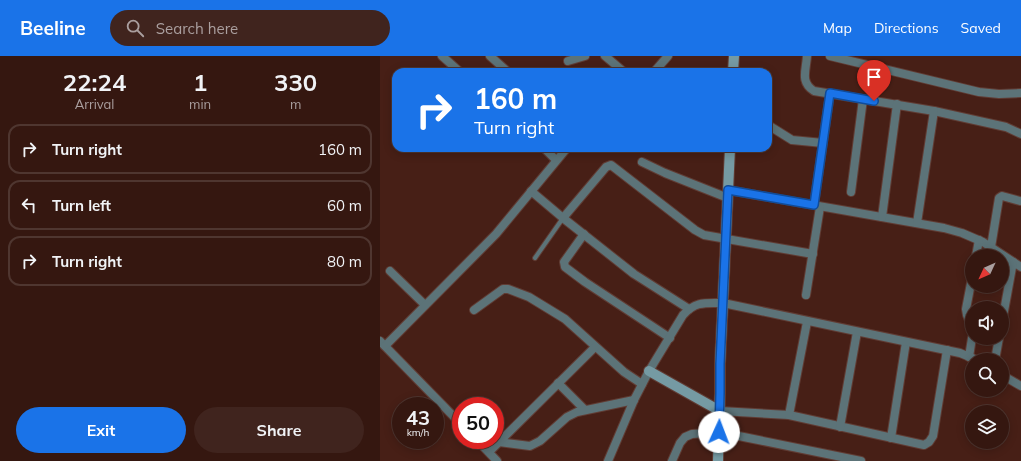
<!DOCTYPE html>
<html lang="en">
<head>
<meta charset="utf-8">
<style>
	:root { --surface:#351710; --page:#40241e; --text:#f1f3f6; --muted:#aa9f9f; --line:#4f3630; --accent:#1a73e8 }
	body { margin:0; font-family:Mulish,sans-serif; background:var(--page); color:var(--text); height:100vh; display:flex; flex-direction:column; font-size:15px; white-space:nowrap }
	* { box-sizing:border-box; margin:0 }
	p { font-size:13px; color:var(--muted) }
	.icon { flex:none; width:22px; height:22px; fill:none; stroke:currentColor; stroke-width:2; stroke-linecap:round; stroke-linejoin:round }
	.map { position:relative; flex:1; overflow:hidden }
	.side { display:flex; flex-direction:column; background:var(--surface); width:380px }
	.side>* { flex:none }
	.hud { position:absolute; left:12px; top:12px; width:380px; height:84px; border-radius:12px; box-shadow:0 2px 10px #0003,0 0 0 1px var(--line); background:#1a73e8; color:#fff; overflow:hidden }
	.needle { width:26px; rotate:226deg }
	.fabs { position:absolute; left:585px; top:193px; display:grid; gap:8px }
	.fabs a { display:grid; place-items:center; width:44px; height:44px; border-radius:50%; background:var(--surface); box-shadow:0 2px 10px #0003,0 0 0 1px var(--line); font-size:20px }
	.speed { position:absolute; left:12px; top:341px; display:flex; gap:8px; font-size:20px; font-weight:700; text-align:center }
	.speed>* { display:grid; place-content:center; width:52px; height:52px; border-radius:50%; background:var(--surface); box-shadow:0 2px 10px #0003,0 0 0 1px var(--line); line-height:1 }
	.speed small { font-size:10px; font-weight:400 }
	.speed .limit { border:6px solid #d22; background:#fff; color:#111 }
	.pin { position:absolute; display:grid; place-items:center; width:34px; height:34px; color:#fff; margin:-41px -17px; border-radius:50% 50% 50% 0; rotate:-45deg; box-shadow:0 0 4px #0007 }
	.pin .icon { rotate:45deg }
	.me { position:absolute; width:44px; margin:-22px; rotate:2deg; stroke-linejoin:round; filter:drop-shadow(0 0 3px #0008) }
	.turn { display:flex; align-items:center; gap:14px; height:84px; padding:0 16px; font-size:18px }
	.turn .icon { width:52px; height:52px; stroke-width:2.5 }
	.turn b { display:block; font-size:28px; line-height:34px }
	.eta { display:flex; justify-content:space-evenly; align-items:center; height:68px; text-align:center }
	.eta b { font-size:24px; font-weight:700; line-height:28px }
	.button { display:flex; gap:8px; margin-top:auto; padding:8px 16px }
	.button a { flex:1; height:46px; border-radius:24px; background:var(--accent); color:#fff; font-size:16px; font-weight:700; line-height:46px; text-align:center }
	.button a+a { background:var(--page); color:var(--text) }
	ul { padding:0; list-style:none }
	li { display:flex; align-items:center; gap:12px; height:50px; margin:0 8px 6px; padding:0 8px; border:2px solid var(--line); border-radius:12px }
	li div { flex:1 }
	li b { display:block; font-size:15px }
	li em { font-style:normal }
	header { display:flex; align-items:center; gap:24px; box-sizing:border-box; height:56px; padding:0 20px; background:var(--accent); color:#fff }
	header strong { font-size:19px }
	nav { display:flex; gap:22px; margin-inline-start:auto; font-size:14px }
	.search { width:280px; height:36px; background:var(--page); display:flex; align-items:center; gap:10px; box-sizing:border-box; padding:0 14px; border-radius:22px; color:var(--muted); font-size:15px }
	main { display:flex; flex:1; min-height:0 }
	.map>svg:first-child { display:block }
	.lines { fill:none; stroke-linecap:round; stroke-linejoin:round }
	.lane-casing { stroke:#603c34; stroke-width:6 }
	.street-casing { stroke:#603c34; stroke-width:10 }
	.secondary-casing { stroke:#603c34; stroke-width:12 }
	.lane { stroke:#5c7378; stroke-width:4 }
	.street { stroke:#5c7378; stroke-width:8 }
	.secondary { stroke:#759aa3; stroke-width:10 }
	.route-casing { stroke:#114b97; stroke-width:10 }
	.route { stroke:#1a73e8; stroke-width:7 }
</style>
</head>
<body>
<header>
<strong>Beeline</strong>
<div class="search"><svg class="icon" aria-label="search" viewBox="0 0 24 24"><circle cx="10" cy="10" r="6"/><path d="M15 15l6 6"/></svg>Search here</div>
<nav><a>Map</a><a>Directions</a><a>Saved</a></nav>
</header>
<main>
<section class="side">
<div class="eta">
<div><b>22:24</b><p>Arrival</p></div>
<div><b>1</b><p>min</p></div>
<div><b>330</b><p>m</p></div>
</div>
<ul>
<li><svg class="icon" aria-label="right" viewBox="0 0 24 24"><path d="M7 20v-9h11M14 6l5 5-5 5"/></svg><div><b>Turn right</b></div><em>160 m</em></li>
<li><svg class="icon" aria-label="left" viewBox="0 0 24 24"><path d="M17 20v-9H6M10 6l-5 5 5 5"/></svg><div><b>Turn left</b></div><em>60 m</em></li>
<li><svg class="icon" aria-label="right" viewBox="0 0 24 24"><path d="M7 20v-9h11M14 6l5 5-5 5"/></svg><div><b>Turn right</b></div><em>80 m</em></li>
</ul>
<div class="button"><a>Exit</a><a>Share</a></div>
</section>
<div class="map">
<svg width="641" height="405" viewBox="0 0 641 405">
	<rect width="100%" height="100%" fill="#471f16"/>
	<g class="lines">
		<g class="lane-casing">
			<polyline id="lane" points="155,202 183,162"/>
		</g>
		<g class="street-casing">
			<g id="street">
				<polyline points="62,0 80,16"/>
				<polyline points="110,0 128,16"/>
				<polyline points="225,0 244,16"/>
				<path d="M427 0C426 15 420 26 434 35L554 55 626 71 641 78"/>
				<polyline points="450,0 599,36 619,38 641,37"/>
				<polyline points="188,5 205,0"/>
				<polyline points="274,16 288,0"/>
				<polyline points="388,69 412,84 443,87"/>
				<polyline points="164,92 176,104"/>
				<polyline points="262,106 285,117 348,142"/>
				<polyline points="348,134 564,172 582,177 603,186 641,211"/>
				<polyline points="151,135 183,162 254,218 309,253"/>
				<polyline points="471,136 483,43"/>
				<polyline points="434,149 450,37"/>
				<polyline points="502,161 517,48"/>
				<polyline points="183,162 226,111 231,109 315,174 324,179 433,198"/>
				<polyline points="537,167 554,55"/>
				<polyline points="204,178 184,206 185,211 205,226 290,282"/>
				<polyline points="611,191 619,142 622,140 640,145"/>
				<polyline points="596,200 599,184"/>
				<polyline points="10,215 45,249"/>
				<polyline points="592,222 586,253 587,259 592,272"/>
				<polyline points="426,239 440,151"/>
				<polyline points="94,254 123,233 128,233 149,241 185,263 244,316 262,328"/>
				<polyline points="622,266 633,206"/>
				<polyline points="0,285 81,368"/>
				<polyline points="5,290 116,178 187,92"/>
				<polyline points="589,301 592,282"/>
				<polyline points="615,304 619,282"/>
				<polyline points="622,319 641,330"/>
				<polyline points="178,327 205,354"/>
				<polyline points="340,355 409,359 544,389 549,386 553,380 567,294"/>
				<polyline points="409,359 427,266"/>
				<polyline points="460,371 477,276"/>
				<polyline points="511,382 526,286"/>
				<polyline points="97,384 117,405"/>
				<polyline points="119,386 150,390 160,385 187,361 197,356 254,344"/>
				<polyline points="109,396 215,291"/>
				<path d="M228 405 254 344 269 315 303 259C316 245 325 247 343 247L580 297 597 304"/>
				<polyline points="292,405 300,387 305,381 312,378 339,376 481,405"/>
			</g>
		</g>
		<g class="secondary-casing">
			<g id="secondary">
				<polyline points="353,16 354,0"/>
				<polyline points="269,315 340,355"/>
				<polyline points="338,405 340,337 340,308 350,92"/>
			</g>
		</g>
		<use href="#lane" class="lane"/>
		<use href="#street" class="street"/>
		<use href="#secondary" class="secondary"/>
	</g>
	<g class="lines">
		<g class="route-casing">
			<polyline id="route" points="339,376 340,337 340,308 348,134 434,149 450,37 494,45"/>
		</g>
		<use href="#route" class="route"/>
	</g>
</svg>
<div class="fabs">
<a><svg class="needle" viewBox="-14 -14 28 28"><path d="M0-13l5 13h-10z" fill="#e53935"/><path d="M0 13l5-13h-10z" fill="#aa9f9f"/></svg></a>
<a><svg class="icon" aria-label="sound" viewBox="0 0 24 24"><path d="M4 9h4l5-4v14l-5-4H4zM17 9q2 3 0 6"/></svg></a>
<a><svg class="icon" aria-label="search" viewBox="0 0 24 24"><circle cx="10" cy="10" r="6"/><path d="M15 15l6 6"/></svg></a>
<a><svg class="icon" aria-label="layers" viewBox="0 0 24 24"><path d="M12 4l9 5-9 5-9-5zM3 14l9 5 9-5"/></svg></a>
</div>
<div class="speed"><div>43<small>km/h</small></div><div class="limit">50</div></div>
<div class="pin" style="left:494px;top:45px;background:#d93025"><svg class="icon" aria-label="arrive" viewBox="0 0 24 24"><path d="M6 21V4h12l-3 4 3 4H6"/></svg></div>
<svg class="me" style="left:339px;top:376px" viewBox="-20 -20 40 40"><circle r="19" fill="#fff"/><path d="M0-13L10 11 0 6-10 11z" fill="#1a73e8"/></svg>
<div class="hud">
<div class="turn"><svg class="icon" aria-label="right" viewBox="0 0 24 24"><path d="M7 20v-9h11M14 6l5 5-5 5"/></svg><div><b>160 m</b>Turn right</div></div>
</div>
</div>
</main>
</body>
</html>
